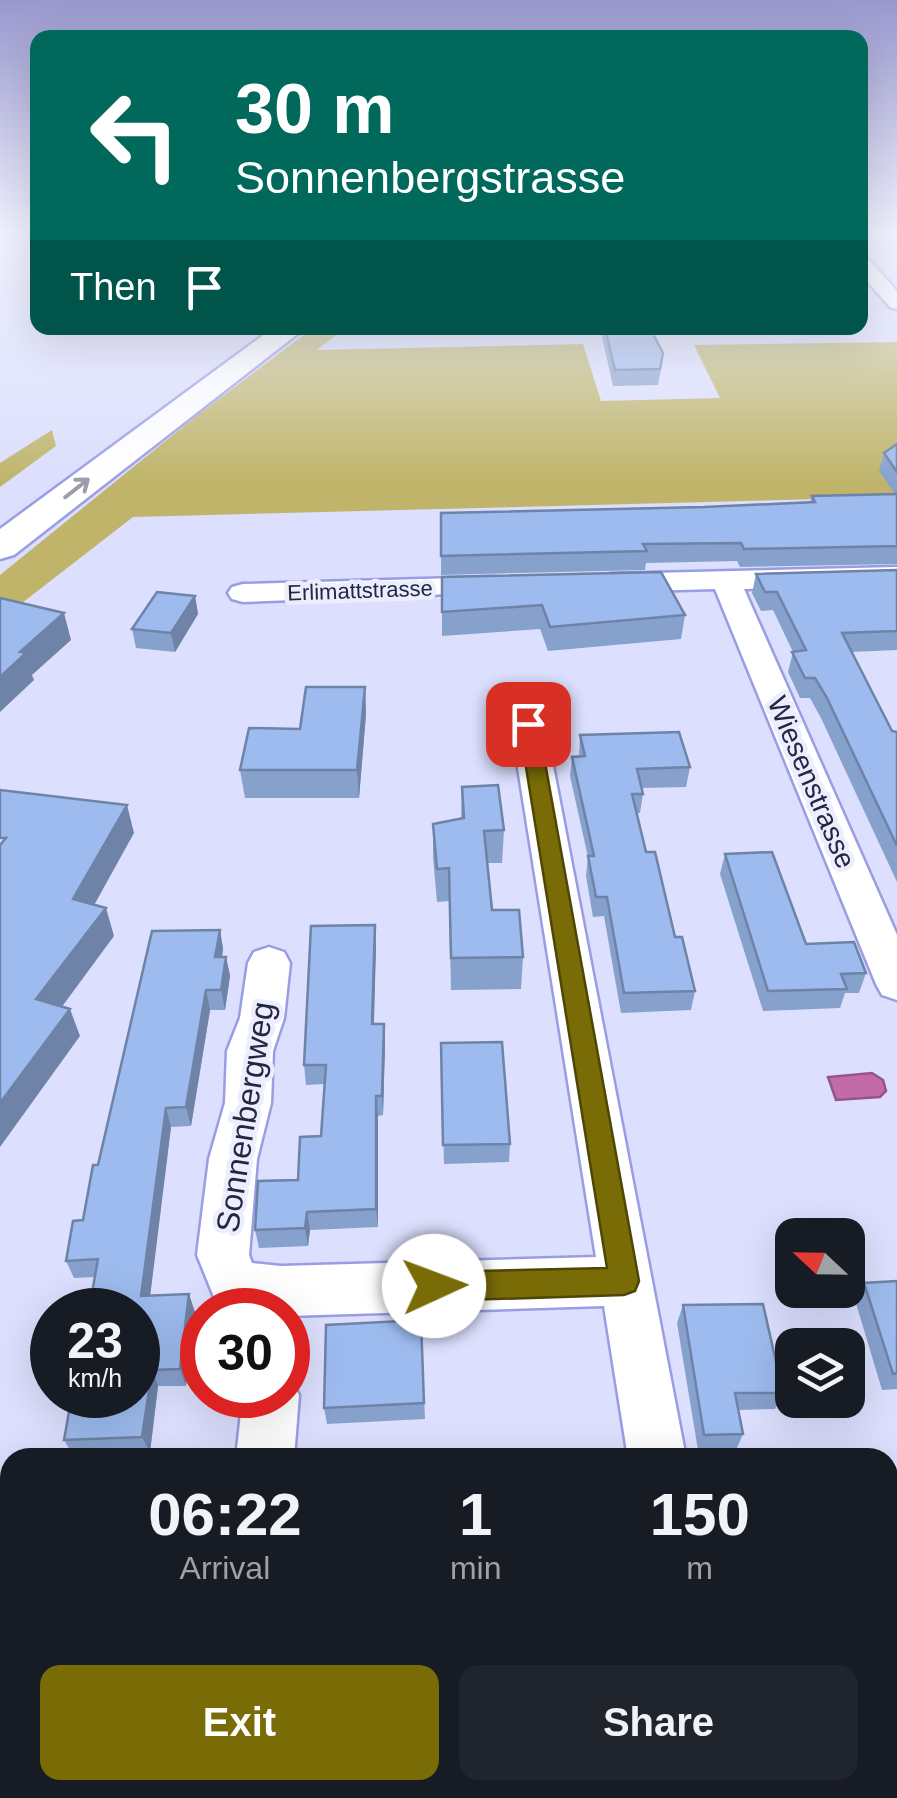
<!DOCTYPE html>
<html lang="en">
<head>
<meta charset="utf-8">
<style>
	:root { --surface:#171b24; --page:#20242c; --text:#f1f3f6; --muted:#9ea1a6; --accent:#796c07 }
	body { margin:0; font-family:Helvetica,sans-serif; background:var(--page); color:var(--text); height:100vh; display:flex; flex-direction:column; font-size:38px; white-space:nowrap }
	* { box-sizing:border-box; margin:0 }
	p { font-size:32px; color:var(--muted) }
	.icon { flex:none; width:55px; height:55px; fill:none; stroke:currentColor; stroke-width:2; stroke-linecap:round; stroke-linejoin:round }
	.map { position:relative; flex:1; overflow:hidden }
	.details { position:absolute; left:0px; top:1448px; width:898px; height:352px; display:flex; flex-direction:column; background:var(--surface); border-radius:30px 30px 0 0; box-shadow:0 10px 40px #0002 }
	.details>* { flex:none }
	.banner { position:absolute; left:30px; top:30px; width:838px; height:305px; border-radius:20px; box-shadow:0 10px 40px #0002; background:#00695c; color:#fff; overflow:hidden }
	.needle { width:65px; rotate:292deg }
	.fabs { position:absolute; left:775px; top:1218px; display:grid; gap:20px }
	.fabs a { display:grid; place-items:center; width:90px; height:90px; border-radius:20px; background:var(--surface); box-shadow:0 10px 40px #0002; font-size:50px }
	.speed { position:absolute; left:30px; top:1288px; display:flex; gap:20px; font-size:50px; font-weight:700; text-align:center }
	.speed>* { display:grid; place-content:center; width:130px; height:130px; border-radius:50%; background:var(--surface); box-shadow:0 10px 40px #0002; line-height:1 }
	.speed small { font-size:25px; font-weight:400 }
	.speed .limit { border:15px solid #d22; background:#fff; color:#111 }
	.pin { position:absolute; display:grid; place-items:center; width:85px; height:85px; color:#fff; margin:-42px; border-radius:20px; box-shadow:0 5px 15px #0006 }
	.me { position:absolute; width:110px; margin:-55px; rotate:88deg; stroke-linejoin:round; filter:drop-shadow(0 0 8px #0008) }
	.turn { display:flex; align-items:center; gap:35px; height:210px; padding:0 40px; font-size:45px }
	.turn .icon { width:130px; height:130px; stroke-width:2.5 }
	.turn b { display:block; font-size:70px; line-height:85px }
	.then { display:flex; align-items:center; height:95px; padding:0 40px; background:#0003; gap:20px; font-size:38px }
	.eta { display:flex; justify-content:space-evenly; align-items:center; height:170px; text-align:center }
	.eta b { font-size:60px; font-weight:700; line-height:70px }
	.button { display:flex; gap:20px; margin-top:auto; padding:20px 40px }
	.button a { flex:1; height:115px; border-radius:20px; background:var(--accent); color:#fff; font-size:40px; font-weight:700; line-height:115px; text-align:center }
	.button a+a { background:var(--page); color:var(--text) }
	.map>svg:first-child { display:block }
	.green { fill:#bfb469 }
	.water { fill:#c36ba6; stroke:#945688; stroke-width:2.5 }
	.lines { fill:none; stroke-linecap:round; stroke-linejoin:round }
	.street-casing { stroke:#999de4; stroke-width:5 }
	.highway-casing { stroke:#999de4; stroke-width:5 }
	.street { fill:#fff; fill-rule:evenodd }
	.highway { fill:#fff; fill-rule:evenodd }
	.wall { fill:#87a1cd }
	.shaded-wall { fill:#6e83a7 }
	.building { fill:#9dbbee; stroke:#6e83a7; stroke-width:2.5 }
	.oneway { stroke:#9d9daa }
	.route { fill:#796c07; stroke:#4f4605; stroke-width:2.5 }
	.labels { text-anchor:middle; stroke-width:9; stroke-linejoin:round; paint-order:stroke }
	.far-street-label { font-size:22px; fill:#252642; stroke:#ecedfd }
	.street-label { font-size:28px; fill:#252642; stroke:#ecedfd }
	.near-street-label { font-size:32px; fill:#252642; stroke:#ecedfd }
</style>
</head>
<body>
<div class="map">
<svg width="897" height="1798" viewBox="0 0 897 1798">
	<rect width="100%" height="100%" fill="#dcdffd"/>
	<g class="green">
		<polygon points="313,328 345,328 317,350 583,344 601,401 720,398 694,345 897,342 897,497 133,517 0,620 0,575 195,417"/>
		<polygon points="52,430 56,446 0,487 0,463"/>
	</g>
	<polygon class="water" points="872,1073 883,1080 886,1091 880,1097 836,1100 828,1077"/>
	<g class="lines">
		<g class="street-casing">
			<g id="street">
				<polygon points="860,256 867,258 897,291 897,309 890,307 860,273"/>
				<polygon points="897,567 897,585 744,589 897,935 897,1000 882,995 876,984 715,589 611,592 601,589 596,583 601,577 611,574"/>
				<polygon points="493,577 503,580 508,586 503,592 243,602 232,599 228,593 232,587 243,584"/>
				<polygon points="528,714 540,717 545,724 686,1458 628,1458 604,1306 288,1316 288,1310 246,1310 214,1297 197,1255 209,1159 225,1103 227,1051 240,1018 248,963 254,952 269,947 284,952 290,963 284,1018 273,1051 271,1103 257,1159 249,1255 252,1263 281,1266 596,1257 511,724 516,717"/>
				<polygon points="288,1374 299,1395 294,1458 236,1458 243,1395 288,1395"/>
				<polygon points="198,1790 268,1790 267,1798 197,1798"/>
				<rect x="676" y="1790" width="70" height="8"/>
			</g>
		</g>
		<g class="highway-casing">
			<polygon id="highway" points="273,328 305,328 14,555 0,559 0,529"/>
		</g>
		<use href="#street" class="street"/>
		<use href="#highway" class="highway"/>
	</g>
	<g class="wall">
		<polygon points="600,328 641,328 661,368 658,385 613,386"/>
		<polygon points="897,444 897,564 740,567 737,561 646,563 645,570 441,575 441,513 704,507 810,502 812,496 895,494 879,471 884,453"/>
		<polygon points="897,570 897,650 851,652 892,731 897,732 897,882 821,718 810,698 800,698 788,672 793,652 773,610 761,611 752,593 756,574"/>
		<polygon points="442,577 685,615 681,639 548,651 540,629 442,636"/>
		<polygon points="195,596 198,614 175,652 136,648 132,629"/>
		<polygon points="365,687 366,714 359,798 245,798 240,770"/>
		<polygon points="580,735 690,767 686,787 642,788 643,794 640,813 637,813 646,852 695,991 691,1010 621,1013 604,916 593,917 586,876 588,857 570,776 572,757 579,756"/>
		<polygon points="462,787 504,830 502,863 487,863 492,910 523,957 521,989 451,990 449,901 437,902 433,857 433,824 461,819"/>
		<polygon points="725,854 806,944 866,973 859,993 845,993 840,1008 763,1011 720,874"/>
		<polygon points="220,930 223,949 222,957 226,957 230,976 225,1010 210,1010 191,1126 171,1127 150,1296 195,1312 186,1386 158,1386 150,1452 73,1455 64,1440 95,1277 74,1278 66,1261 83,1220 98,1165"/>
		<polygon points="376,945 374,1024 384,1024 385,1044 383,1115 378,1116 378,1227 310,1230 308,1246 259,1248 255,1230 298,1180 321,1136 325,1084 306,1085 304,1065"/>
		<polygon points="441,1043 510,1144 509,1162 444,1164"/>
		<polygon points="897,1281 897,1389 882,1390 855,1300 864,1283"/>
		<polygon points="683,1305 783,1393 775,1409 738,1410 743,1434 736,1450 698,1450 677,1323"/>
		<polygon points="421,1320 425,1419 327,1424 324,1408"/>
		<rect x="0" y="1618" width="10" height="114"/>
	</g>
	<g class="shaded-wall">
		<polygon points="195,596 198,614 175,652 171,633"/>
		<polygon points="64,613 71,640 32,675 34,680 0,712 0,677 20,652"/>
		<polygon points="365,687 366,714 359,798 357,770"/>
		<polygon points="127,805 134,833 82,927 73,899"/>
		<polygon points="106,908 114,936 47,1027 36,999"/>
		<polygon points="375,925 376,945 373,1044 372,1024"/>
		<polygon points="220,930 223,949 219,976 215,957"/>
		<polygon points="226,957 230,976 225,1010 221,990"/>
		<polygon points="206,990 210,1010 191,1126 186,1107"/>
		<polygon points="70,1009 80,1036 0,1147 0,1103"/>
		<polygon points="384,1024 385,1044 383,1115 382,1096"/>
		<polygon points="376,1096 378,1116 378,1227 376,1209"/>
		<polygon points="166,1108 171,1127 148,1313 141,1296"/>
		<polygon points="307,1212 310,1230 308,1246 305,1228"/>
		<polygon points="189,1294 195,1312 186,1386 180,1369"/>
		<polygon points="152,1370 158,1386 150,1452 142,1437"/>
	</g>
	<g class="building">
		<polygon points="605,328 641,328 643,332 652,332 663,353 660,369 615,370"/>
		<polygon points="897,444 897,472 884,453"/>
		<polygon points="897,494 897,546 744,549 741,543 643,544 647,551 441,556 441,513 704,507 815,502 812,496"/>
		<polygon points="897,570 897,631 842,633 892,731 897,732 897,846 827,698 815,678 805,678 792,652 806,650 777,592 765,592 756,574"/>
		<polygon points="661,572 685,615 550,627 542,605 442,612 442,577"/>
		<polygon points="157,592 195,596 171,633 132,629"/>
		<polygon points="0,598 64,613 20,652 26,653 0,677"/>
		<polygon points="306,687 365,687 357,770 240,770 249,728 300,729"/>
		<polygon points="679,732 690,767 637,769 643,794 632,794 646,852 655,852 675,937 682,937 695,991 624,993 607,897 596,897 588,856 594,856 572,757 585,756 580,735"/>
		<polygon points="498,785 504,830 484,831 492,910 519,910 523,957 451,958 449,868 437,869 433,824 464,818 462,787"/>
		<polygon points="0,790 127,805 73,899 106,908 36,999 70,1009 0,1103 0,845 6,838 0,838"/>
		<polygon points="772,852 806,944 854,942 866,973 841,974 847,989 768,991 725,854"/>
		<polygon points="375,925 372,1024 384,1024 382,1096 376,1096 376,1209 307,1212 305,1228 255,1230 258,1181 298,1180 300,1137 321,1136 326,1065 304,1065 311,926"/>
		<polygon points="220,930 215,957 226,957 221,990 206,990 186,1107 166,1108 141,1296 189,1294 180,1369 152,1370 142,1437 64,1440 72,1395 138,1395 138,1310 89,1310 98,1259 66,1261 73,1221 83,1220 93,1165 98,1165 152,931"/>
		<polygon points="502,1042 510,1144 443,1145 441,1043"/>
		<polygon points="897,1281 897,1373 893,1374 864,1283"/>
		<polygon points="763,1304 783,1393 735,1393 743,1434 704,1435 683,1305"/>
		<polygon points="421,1320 424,1403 324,1408 326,1325"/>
		<polygon points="0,1618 10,1618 10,1721 0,1722"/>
		<rect x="287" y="1790" width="356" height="8"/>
		<polygon points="795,1796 839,1798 795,1798"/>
	</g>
	<defs><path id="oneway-shaft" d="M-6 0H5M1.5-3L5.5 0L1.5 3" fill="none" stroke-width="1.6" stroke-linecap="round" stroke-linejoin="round" transform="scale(2.5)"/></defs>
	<use class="oneway" href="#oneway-shaft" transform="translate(77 488) rotate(-38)"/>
	<linearGradient id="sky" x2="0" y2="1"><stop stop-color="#9997ce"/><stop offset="0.48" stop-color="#eff1fe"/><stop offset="1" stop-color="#eff1fe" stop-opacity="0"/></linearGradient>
	<rect width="897" height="485" fill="url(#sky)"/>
	<polygon class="route" points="528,718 538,724 639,1281 635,1291 624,1295 434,1301 423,1296 418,1286 423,1277 434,1272 607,1268 519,724"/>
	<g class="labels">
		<g class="far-street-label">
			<text transform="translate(360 590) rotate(-2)" y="8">Erlimattstrasse</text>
		</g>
		<g class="street-label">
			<text transform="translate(812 782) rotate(67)" y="10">Wiesenstrasse</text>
		</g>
		<g class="near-street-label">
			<text transform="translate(245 1117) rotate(-81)" y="11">Sonnenbergweg</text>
		</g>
	</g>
</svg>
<div class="fabs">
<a><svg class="needle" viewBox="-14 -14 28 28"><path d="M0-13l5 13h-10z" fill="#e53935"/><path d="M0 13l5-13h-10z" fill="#9ea1a6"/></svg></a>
<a><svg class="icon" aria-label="layers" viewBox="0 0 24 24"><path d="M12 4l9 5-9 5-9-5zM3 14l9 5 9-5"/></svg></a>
</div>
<div class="speed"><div>23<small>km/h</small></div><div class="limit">30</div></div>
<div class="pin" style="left:528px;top:724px;background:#d93025"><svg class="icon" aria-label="arrive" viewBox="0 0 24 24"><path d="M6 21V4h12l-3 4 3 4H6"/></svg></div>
<svg class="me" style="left:434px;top:1286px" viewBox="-20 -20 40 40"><circle r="19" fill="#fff"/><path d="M0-13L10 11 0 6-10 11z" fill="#796c07"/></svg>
<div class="banner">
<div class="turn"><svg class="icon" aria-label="left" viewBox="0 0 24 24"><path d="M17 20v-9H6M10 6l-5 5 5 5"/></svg><div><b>30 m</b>Sonnenbergstrasse</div></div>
<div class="then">Then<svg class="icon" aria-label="arrive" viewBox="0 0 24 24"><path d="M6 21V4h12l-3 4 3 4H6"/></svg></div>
</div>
<section class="details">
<div class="eta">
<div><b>06:22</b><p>Arrival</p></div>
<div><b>1</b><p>min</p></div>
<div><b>150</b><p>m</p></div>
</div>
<div class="button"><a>Exit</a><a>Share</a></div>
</section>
</div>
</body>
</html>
